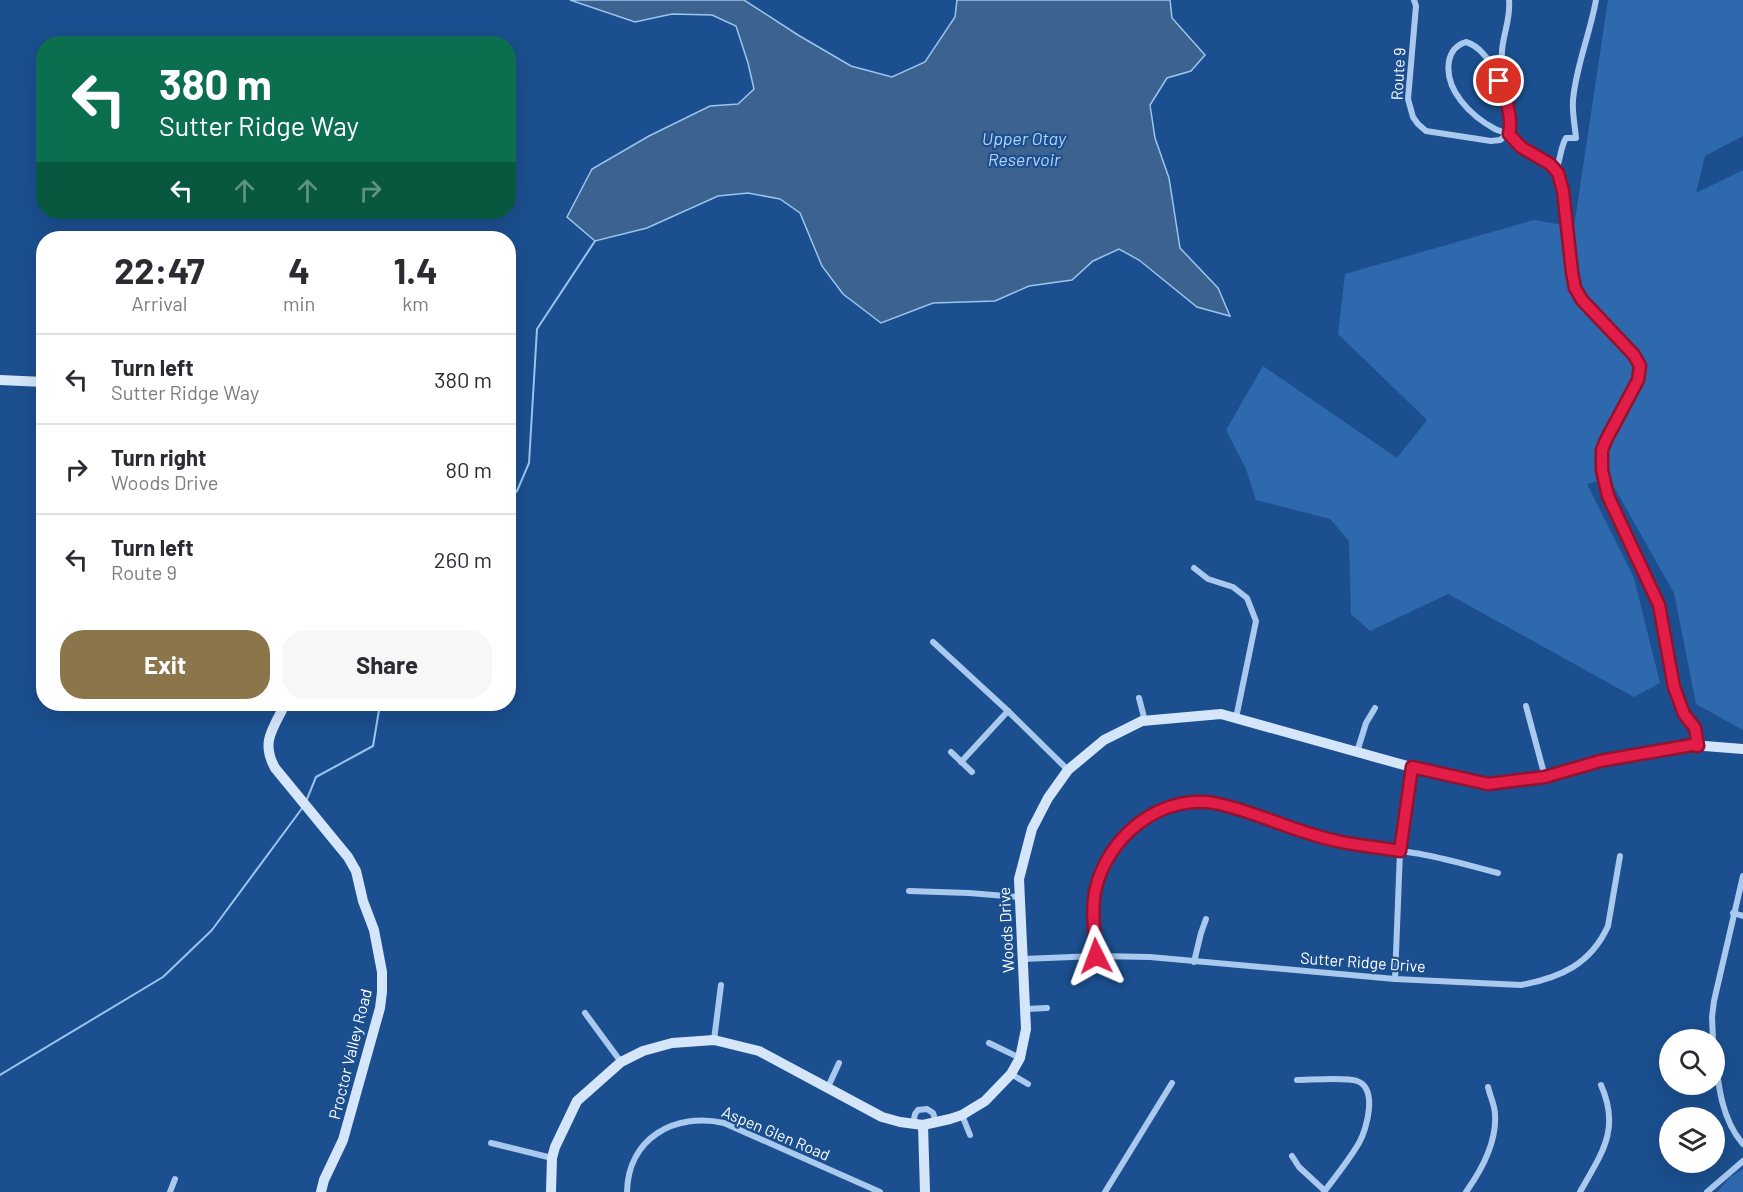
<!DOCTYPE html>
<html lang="en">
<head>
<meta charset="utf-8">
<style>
	:root { --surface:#fff; --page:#f7f7f7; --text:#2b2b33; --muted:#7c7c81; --line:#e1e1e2; --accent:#8a764a }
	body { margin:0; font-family:Barlow,sans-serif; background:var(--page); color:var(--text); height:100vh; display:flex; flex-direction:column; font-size:22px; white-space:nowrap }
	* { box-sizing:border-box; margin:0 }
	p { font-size:20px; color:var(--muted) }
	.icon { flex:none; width:33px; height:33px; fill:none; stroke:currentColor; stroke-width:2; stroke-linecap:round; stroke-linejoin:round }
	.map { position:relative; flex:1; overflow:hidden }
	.drawer { position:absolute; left:36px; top:231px; width:480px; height:480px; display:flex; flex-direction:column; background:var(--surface); border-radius:24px; box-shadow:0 6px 24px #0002 }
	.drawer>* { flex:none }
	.guide { position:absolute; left:36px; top:36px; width:480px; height:183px; border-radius:24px; box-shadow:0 6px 24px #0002; background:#0b6e4f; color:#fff; overflow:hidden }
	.buttons { position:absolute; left:1659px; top:1029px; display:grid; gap:12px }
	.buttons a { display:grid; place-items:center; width:66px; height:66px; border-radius:50%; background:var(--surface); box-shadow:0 6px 24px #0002; font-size:30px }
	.pin { position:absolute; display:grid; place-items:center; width:51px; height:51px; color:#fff; margin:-26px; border:3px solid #fff; border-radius:50%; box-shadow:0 2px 6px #0007 }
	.me { position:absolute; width:66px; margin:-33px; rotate:357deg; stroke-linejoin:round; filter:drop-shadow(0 0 4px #0008) }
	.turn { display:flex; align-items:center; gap:21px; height:126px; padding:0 24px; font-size:27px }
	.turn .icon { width:78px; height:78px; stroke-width:2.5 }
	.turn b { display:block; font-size:42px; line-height:51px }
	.lanes { display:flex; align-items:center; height:57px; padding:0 24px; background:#0003; justify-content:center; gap:30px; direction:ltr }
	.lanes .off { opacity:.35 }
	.eta { display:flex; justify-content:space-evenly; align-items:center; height:102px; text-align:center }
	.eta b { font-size:36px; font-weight:700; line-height:42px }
	.primary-button { display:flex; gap:12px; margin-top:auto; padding:12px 24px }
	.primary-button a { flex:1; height:69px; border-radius:24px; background:var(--accent); color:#fff; font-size:24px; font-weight:700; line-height:69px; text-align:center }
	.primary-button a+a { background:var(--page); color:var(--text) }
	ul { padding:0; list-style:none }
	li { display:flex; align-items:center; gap:18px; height:90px; padding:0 24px; border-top:2px solid var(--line) }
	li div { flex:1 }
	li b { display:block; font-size:22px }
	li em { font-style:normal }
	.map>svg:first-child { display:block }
	.green { fill:#2e69ad }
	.water { fill:#3c6290; stroke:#9cc4f0; stroke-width:1.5 }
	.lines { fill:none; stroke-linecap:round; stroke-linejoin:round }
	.stream { stroke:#9cc4f0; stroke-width:2 }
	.street { stroke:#a9c9ee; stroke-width:6 }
	.secondary { stroke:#d6e6fa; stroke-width:10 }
	.route-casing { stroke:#92132f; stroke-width:15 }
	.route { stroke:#e11d48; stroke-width:10 }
	.labels { text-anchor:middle; stroke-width:4.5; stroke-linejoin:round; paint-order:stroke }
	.street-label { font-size:16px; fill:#fff; stroke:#1b4f8f }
	.water-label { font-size:18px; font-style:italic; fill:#b5d3f5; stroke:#1b4f8f }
</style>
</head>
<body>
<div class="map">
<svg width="1743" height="1192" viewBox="0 0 1743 1192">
	<rect width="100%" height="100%" fill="#1b4f8f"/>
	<g class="green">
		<polygon points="1608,0 1743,0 1743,136 1705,156 1696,193 1743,170 1743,730 1696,704 1674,593 1609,478 1587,484 1634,578 1660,683 1634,697 1448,594 1370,631 1351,614 1349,541 1330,519 1256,500 1246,469 1226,430 1263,366 1397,458 1427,420 1338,334 1345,274 1534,220 1574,227"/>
		<polygon points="1743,1169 1743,1192 1717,1192 1730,1177"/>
	</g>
	<polygon class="water" points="570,0 744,0 798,35 851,66 892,77 925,62 955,17 957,0 1170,0 1172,18 1205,55 1191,71 1167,78 1150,105 1155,138 1169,178 1180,248 1218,288 1230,316 1197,307 1139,260 1119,249 1093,261 1072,280 1029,286 995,301 933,303 881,323 843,294 822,266 800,213 780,199 748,193 718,196 647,228 595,241 567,217 592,169 649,136 710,106 738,104 754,89 748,63 736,26 712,15 672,14 635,22"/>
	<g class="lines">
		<g class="stream">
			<polyline points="508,499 517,491 529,463 537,329 595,241"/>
			<polyline points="307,799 316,777 373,746 380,704"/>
			<polyline points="0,1075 163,977 212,930 303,807"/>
		</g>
		<g class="street">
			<path d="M1414 0 1416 6 1408 99 1413 117 1418 124 1426 131 1491 141 1500 140 1508 134C1516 109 1493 49 1466 42 1456 45 1451 51 1449 61 1444 90 1471 116 1495 129 1499 131 1504 132 1508 134 1513 137 1516 143 1521 147 1531 154 1544 158 1553 166 1559 173 1562 182 1564 191L1572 272 1575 288 1582 300 1634 355C1640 362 1642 370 1638 380L1606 440 1603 450 1602 470 1608 496 1659 605 1674 687 1684 714 1695 728 1698 746"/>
			<path d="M1503 89C1506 77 1501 64 1502 51 1503 34 1511 18 1509 0"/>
			<path d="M1556 169C1561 159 1560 148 1566 138H1576C1575 126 1572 112 1573 100 1576 66 1590 34 1596 0"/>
			<polyline points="1194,568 1208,579 1233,587 1247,598 1256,621 1236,718"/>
			<polyline points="933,642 1008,711 1068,770"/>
			<polyline points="1139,698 1145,721"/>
			<polyline points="1526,706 1545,777"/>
			<polyline points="951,752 972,772"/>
			<polyline points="1357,752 1366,723 1375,708"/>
			<polyline points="961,762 1008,711"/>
			<polyline points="909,891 969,893 1018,897"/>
			<polyline points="1733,913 1743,916"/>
			<path d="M1096 956C1095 932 1091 907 1097 883 1111 832 1166 792 1220 804 1259 813 1297 833 1337 841 1362 847 1388 849 1414 853 1442 857 1470 866 1498 873"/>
			<path d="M1023 959 1096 956 1150 957 1395 979 1521 985C1560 978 1591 964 1608 926L1620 856"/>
			<polyline points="1194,962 1201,933 1206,919"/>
			<polyline points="1395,979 1400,851 1411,767"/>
			<polyline points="1026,1009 1047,1008"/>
			<polyline points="585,1013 621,1062"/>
			<polyline points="714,1040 721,985"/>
			<polyline points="1713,1040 1712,1017 1714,1001 1743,876"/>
			<polyline points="989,1043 1020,1058"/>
			<path d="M1714 1047C1718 1080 1720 1118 1743 1144"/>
			<polyline points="1011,1074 1028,1084"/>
			<path d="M1297 1080C1310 1080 1347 1077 1357 1081 1378 1088 1367 1129 1359 1143 1349 1160 1336 1176 1324 1192"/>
			<polyline points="828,1087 839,1063"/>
			<polyline points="962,1115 970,1135"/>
			<polyline points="913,1124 915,1114 918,1110 927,1109 933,1113 936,1122"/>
			<polyline points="491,1143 552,1158"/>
			<polyline points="1292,1156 1299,1167 1325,1191"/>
			<polyline points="170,1192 175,1179"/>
			<path d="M627 1192C628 1138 675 1112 724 1123L880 1192"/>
			<polyline points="1105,1192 1172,1083"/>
			<path d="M1466 1192C1481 1171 1497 1141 1495 1114 1495 1106 1490 1096 1488 1087"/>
			<path d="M1580 1192C1601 1154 1621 1130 1601 1085"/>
			<polyline points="1707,1192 1743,1161"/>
		</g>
		<g class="secondary">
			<polyline points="0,380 44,382"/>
			<path d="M285 704C274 728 260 741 275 768L348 857 356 871 363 901 374 930 382 972V992L380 1008 343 1140 324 1180 321 1192"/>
			<polyline points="923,1125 925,1192"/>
			<polyline points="551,1192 552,1158 555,1147 577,1101 621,1062 643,1051 672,1043 714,1040 759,1051 882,1117 900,1122 923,1125 950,1119 962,1115 985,1101 1011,1074 1020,1058 1026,1029 1019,879 1032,829 1048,798 1068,770 1104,740 1142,721 1221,714 1411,767 1488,784 1545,777 1600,761 1692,745 1743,749"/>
		</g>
	</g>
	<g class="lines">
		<g class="route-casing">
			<path id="route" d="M1096 956C1095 935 1091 913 1095 892 1106 837 1162 791 1219 804 1259 813 1297 833 1337 841 1358 846 1379 847 1400 851L1412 767 1488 784 1545 777 1600 761 1692 745 1698 746 1695 728 1684 714 1674 687 1659 605 1608 496 1602 470V450L1606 440 1638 380 1640 366 1634 355 1582 300 1575 288 1572 272 1563 191 1558 173 1550 164 1521 147 1509 134C1513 117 1506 97 1499 81"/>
		</g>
		<use href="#route" class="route"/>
	</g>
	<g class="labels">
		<g class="street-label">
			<text transform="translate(1398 74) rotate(-87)" y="6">Route 9</text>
			<text transform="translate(1006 930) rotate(-93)" y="6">Woods Drive</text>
			<text transform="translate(1363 962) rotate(4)" y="6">Sutter Ridge Drive</text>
			<text transform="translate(350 1054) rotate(-76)" y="6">Proctor Valley Road</text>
			<text transform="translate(776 1133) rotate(23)" y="6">Aspen Glen Road</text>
		</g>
		<g class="water-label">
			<text x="1024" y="145">Upper Otay<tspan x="1024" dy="21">Reservoir</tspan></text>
		</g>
	</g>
</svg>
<div class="buttons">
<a><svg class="icon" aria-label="search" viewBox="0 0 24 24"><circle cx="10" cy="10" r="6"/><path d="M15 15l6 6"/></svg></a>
<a><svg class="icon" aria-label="layers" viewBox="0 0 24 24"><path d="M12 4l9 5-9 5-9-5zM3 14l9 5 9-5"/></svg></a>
</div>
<div class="pin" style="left:1499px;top:81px;background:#d93025"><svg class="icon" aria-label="arrive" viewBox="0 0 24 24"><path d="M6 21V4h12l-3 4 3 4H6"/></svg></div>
<svg class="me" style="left:1096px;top:956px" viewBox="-20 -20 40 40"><path d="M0-17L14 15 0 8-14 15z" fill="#e11d48" stroke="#fff" stroke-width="4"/></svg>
<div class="guide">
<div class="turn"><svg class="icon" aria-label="left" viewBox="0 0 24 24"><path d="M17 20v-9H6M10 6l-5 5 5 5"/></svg><div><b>380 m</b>Sutter Ridge Way</div></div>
<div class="lanes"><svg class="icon" aria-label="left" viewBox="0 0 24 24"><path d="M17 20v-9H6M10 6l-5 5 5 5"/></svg><svg class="icon off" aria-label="ahead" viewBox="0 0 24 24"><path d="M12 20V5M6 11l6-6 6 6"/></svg><svg class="icon off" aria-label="ahead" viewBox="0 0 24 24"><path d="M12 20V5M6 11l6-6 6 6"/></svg><svg class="icon off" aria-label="right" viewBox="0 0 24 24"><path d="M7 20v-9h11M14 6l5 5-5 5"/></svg></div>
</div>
<section class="drawer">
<div class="eta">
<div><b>22:47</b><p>Arrival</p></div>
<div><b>4</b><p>min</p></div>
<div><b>1.4</b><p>km</p></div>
</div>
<ul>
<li><svg class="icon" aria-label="left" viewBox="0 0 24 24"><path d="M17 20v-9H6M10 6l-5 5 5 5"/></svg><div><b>Turn left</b><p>Sutter Ridge Way</p></div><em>380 m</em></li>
<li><svg class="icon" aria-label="right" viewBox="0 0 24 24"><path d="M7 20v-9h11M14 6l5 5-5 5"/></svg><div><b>Turn right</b><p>Woods Drive</p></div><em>80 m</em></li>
<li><svg class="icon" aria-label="left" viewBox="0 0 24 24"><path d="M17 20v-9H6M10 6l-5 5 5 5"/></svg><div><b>Turn left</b><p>Route 9</p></div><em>260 m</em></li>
</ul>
<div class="primary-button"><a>Exit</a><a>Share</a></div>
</section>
</div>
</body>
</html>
